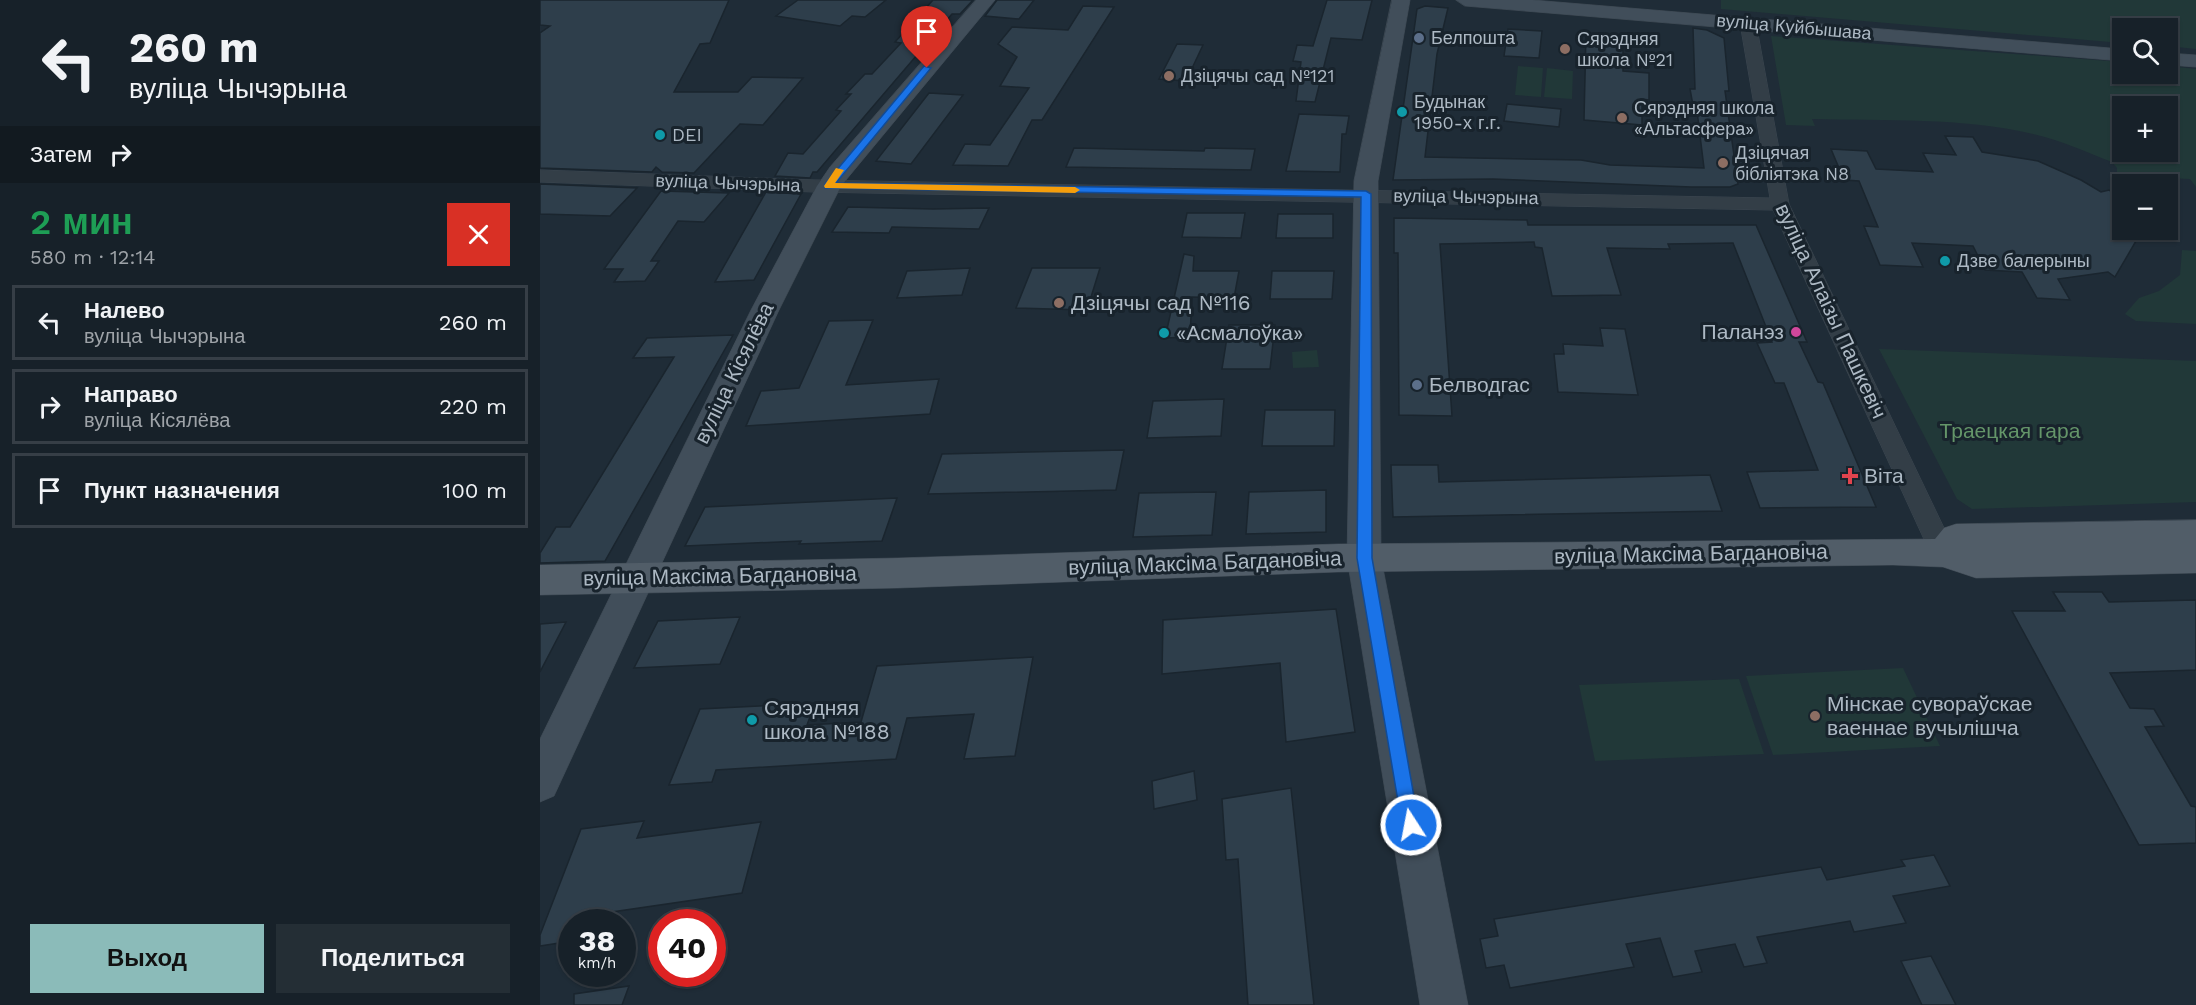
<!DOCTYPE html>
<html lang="ru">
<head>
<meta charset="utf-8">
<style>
	:root { --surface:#172129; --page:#242e35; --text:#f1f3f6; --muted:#9ea3a8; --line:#363e46; --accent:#8bbbb9 }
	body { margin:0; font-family:"Work Sans",sans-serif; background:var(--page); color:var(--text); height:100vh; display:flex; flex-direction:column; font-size:22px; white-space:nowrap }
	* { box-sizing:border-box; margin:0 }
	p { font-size:20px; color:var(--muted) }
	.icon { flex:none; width:33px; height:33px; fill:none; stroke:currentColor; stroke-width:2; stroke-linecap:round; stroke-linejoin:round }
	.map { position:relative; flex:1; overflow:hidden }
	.drawer { display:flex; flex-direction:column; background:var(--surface); width:540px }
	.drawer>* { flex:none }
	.top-card { background:#172129; color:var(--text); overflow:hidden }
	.buttons { position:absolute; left:1572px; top:18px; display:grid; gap:12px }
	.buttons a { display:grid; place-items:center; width:66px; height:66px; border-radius:0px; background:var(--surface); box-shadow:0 2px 4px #0004,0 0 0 2px var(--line); font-size:30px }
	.speed { position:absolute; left:18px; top:909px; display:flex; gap:12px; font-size:30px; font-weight:700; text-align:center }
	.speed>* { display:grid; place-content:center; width:78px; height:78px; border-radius:50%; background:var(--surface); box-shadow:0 2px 4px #0004,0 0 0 2px var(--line); line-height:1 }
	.speed small { font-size:15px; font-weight:400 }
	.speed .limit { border:9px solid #d22; background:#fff; color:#111 }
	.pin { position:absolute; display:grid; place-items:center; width:51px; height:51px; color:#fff; margin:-62px -26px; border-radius:50% 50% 50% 0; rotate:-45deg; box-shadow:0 0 6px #0007 }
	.pin .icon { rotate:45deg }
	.me { position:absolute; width:66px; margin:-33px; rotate:349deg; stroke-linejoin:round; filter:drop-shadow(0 0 4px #0008) }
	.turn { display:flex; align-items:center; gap:21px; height:126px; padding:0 30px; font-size:27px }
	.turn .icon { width:78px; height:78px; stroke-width:2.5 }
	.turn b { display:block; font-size:42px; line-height:51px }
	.then { display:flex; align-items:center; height:57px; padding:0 30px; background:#0003; gap:12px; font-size:22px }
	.round { display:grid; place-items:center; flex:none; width:63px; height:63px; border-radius:0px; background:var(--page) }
	.overview { display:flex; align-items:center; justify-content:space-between; height:102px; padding:0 30px }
	h1 { font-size:36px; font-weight:600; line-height:45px; color:#1e9e55 }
	.button { display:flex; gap:12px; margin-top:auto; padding:12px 30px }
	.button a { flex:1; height:69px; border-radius:0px; background:var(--accent); color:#111; font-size:24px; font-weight:600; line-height:69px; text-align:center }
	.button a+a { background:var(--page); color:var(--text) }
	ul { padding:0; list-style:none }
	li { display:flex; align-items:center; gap:18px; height:75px; margin:0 12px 9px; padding:0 18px; border:3px solid var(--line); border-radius:0px }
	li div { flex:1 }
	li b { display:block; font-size:22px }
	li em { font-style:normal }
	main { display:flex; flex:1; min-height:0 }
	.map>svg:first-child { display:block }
	.green { fill:#213838; fill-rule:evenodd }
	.building { fill:#2e3e4b; stroke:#1a252e; stroke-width:1.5 }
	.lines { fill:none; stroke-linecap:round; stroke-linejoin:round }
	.street-casing { stroke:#3c4751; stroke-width:1 }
	.secondary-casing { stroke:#3c4751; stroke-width:1 }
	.primary-casing { stroke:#3c4751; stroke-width:1 }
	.street { fill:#333e47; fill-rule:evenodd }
	.secondary { fill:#414e5a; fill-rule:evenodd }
	.primary { fill:#515d68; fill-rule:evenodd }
	.route { fill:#1a73e8; stroke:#114b97; stroke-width:1.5 }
	.slow { fill:#f59e0b }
	.service-dot { fill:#5c6f8a; stroke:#18232c; stroke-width:2 }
	.education-dot { fill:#8d6e63; stroke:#18232c; stroke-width:2 }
	.culture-dot { fill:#0f9aa8; stroke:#18232c; stroke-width:2 }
	.hotel-dot { fill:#d1479c; stroke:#18232c; stroke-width:2 }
	.health-dot { fill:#e0444e; stroke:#18232c; stroke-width:2 }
	.labels { text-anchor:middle; stroke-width:6; stroke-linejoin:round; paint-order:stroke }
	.far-street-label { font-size:18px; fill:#adb9c4; stroke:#18232c }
	.far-poi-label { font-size:18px; fill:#adb9c4; stroke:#18232c; text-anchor:start }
	.poi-label { font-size:21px; fill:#adb9c4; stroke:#18232c; text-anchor:start }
	.street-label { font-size:21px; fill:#adb9c4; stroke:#18232c }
	.park-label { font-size:21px; fill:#649569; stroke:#18232c }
</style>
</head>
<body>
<main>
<section class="drawer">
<div class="top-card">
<div class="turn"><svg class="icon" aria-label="left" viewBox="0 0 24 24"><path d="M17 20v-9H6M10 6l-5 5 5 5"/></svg><div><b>260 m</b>вуліца Чычэрына</div></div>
<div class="then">Затем<svg class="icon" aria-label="right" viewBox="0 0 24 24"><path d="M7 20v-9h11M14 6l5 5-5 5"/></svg></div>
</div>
<div class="overview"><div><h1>2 мин</h1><p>580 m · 12:14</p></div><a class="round" style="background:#d93025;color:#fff"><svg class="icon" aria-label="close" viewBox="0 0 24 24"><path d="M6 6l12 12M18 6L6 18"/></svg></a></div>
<ul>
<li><svg class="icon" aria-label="left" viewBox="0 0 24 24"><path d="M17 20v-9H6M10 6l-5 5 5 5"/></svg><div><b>Налево</b><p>вуліца Чычэрына</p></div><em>260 m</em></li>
<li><svg class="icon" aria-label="right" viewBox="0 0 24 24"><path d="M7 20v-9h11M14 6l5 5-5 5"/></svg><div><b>Направо</b><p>вуліца Кісялёва</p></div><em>220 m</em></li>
<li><svg class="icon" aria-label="arrive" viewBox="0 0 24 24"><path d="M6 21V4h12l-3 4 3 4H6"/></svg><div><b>Пункт назначения</b></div><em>100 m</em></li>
</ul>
<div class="button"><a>Выход</a><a>Поделиться</a></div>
</section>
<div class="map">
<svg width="1656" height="1005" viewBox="0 0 1656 1005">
	<rect width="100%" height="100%" fill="#1f2c37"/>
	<g class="green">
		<polygon points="1181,0 1656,0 1656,49 1628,46 1628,28 1582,28 1582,43 1181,9"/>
		<path d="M1231 36 1582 62V74H1628V66L1656 69V187L1650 179 1626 178 1634 188H1628V184H1596L1577 173V168L1572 162C1546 152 1520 140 1493 134 1421 117 1346 121 1272 119L1275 126 1246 125ZM1582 106H1628V152H1582Z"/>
		<polygon points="978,66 1003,68 1001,97 975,95"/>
		<polygon points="1007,68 1033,71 1032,99 1004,97"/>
		<polygon points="1642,250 1656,251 1656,324 1596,321 1585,314 1599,298 1619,291 1640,275"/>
		<polygon points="1339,349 1656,361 1656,502 1432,509 1417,499"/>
		<polygon points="777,350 779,367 753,368 752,352"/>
		<polygon points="1363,668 1400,746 1233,755 1206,676"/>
		<polygon points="1199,679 1224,754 1055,761 1039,685"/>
	</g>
	<g class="building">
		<polygon points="0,0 189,0 170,43 160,44 134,92 198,92 212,77 263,78 223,125 200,124 154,173 122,172 116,167 112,172 0,168 0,33 10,26 0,25"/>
		<polygon points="258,0 346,0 325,17 312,16 300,26 236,16"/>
		<polygon points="393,0 433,0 420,14 412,14 277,172 273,172 270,178 235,176 248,153 263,154 301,111 296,110 311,94 306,94 325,74 332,74 361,43 355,42"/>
		<polygon points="457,0 494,0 479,19 445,16"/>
		<polygon points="787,0 832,0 822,40 791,38 775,102 756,101 761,62 753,61 757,45 773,46"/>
		<polygon points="543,6 574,7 502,120 492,120 468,166 413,165 425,144 450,145 489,88 460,86 477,57 458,44 472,27 528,30"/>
		<polygon points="885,6 908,8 897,54 885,157 1041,160 1070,165 1164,168 1157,111 1154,111 1150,89 1155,89 1153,28 1167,30 1184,38 1189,91 1185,91 1198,184 1190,187 1151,187 953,179 853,180 877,9"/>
		<polygon points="968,29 1002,31 999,58 964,56"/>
		<polygon points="1046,34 1083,37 1083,71 1109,73 1109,100 1102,99 1102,125 1044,120"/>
		<polygon points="637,44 663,45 646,81 619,79"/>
		<polygon points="389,93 423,95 371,164 336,161"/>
		<polygon points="967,104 1021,109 1019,127 964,121"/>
		<polygon points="759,114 809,116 806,134 802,134 800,172 746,171"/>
		<polygon points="1405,136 1433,137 1442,152 1498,161 1541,180 1561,192 1569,190 1582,200 1582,230 1592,230 1596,241 1575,277 1568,272 1518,279 1530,300 1497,298 1482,272 1445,270 1433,246 1372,243 1383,267 1340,265 1324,226 1338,227 1319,181 1304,180 1291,149 1327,151 1336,169 1393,172 1383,153 1416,155"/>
		<polygon points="534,148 664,151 665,148 715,149 711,170 526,167"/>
		<polygon points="0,184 97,188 70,216 0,214"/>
		<polygon points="121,191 189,193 164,222 138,221 111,261 119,261 105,281 74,282 83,269 64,269"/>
		<polygon points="226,192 261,194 214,280 175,282"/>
		<polygon points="308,207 393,209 449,208 439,229 352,227 349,233 292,232"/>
		<polygon points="647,213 705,213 701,238 642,237"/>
		<polygon points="738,214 793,214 793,238 736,238"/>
		<polygon points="854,218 987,220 988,225 1216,225 1267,342 1259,342 1278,382 1283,383 1336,507 1220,508 1207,472 1278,470 1244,383 1235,383 1217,343 1232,342 1193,243 1128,244 1130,249 1067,248 1081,295 1012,296 1002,248 995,247 994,242 900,244 912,416 859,415 858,253 854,253"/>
		<polygon points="644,254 654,256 653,271 699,271 694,298 652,297 650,337 625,338"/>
		<polygon points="430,268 422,295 357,298 367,271"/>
		<polygon points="492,268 560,268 547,310 476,308"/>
		<polygon points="732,271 794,271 792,299 730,299"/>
		<polygon points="333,320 306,385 399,379 390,414 206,426 221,391 259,388 289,321"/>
		<polygon points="689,325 735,325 730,369 682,369"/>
		<polygon points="1060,328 1085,329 1098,395 1018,392 1014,354 1024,354 1023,344 1063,346"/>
		<polygon points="193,335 65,561 0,563 0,553 16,527 30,527 134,357 93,358 107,338"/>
		<polygon points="684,399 681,436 607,438 613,401"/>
		<polygon points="725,410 795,410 794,446 722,446"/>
		<polygon points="584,450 576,490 388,494 402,454"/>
		<polygon points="851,465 898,465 899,482 1170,475 1182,511 853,517"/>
		<polygon points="786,490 786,532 706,534 709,492"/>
		<polygon points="676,492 672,535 593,537 599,493"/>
		<polygon points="357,498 342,541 259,544 261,541 145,546 165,507"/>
		<polygon points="1513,592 1562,592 1569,602 1656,600 1656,670 1570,673 1590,708 1614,709 1624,726 1605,727 1651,806 1656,807 1656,843 1599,845 1472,611 1525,611"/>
		<polygon points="796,609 815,732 746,742 740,663 622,674 623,620"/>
		<polygon points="200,617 180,664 94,668 118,621"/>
		<polygon points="26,622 0,672 0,624"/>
		<polygon points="493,657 475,756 424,759 434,714 367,718 356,759 176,770 172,782 129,785 160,709 275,703 267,725 321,722 337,666"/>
		<polygon points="654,771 657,800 614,809 612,781"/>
		<polygon points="751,788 774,1005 708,1005 698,859 686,860 682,799"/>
		<polygon points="104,821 97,838 221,822 202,893 72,912 68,922 32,922 32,941 0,946 0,935 41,829"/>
		<polygon points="1394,855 1410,886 1353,896 1366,923 1314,932 1310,921 1217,937 1227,963 1204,967 1195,944 1155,951 1162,972 1133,977 1120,938 1086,944 1094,967 970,988 964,965 946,968 940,939 958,936 954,919 1281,867 1287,880 1365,866 1361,860"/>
		<polygon points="1391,956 1416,1005 1382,1005 1361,961"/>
		<polygon points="89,986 82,1005 34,1005 34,994"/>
	</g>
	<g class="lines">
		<g class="street-casing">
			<polygon id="street" points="1208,18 1216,23 1249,204 1416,553 1412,561 1403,564 1394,561 1233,210 275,192 0,182 0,170 275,180 1230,198 1200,23"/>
		</g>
		<g class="secondary-casing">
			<g id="secondary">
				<polygon points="436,0 455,0 301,186 239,310 14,796 0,802 0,739 211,310 277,186 290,167"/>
				<polygon points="852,0 870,0 838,181 841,558 928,1005 880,1005 807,558 814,181"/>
				<polygon points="916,0 993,0 1582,49 1582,61 925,6"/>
				<polygon points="1628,53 1656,55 1656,67 1628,65"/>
			</g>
		</g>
		<g class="primary-casing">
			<polygon id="primary" points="1656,520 1656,573 1436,578 1403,567 1353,565 798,572 358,588 0,595 0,565 358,558 798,544 1395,539 1404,528 1416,524"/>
		</g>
		<use href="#street" class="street"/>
		<use href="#secondary" class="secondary"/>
		<use href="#primary" class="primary"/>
	</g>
	<polygon class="route" points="384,66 391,68 296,183 826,191 831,194 832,558 879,825 877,831 871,834 865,831 862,825 817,558 821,197 285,188 285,184"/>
	<polygon class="slow" points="296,168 304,170 295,183 535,187 540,190 535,193 285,188 284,186"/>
	<g class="service-dot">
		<circle cx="879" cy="38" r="6"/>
		<circle cx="877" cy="385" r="6"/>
	</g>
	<g class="education-dot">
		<circle cx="1025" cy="49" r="6"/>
		<circle cx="629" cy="76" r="6"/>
		<circle cx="1082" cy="118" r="6"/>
		<circle cx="1183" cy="163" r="6"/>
		<circle cx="519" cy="303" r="6"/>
		<circle cx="1275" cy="716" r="6"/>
	</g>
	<g class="culture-dot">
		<circle cx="862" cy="112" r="6"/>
		<circle cx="120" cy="135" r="6"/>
		<circle cx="1405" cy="261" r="6"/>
		<circle cx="624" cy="333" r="6"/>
		<circle cx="212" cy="720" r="6"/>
	</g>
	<circle class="hotel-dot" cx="1256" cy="332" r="6"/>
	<path class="health-dot" d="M1307 467h6v6h6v6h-6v6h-6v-6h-6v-6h6z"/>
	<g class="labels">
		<g class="far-street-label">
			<text transform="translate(1254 27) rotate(5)" y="6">вуліца Куйбышава</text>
			<text transform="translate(188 183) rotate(2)" y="6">вуліца Чычэрына</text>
			<text transform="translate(926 197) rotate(1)" y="6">вуліца Чычэрына</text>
		</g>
		<g class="far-poi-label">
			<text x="891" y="44">Белпошта</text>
			<text x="1037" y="45">Сярэдняя<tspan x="1037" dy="21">школа №21</tspan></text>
			<text x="641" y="82">Дзіцячы сад №121</text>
			<text x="874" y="108">Будынак<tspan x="874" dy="21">1950-х г.г.</tspan></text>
			<text x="1094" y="114">Сярэдняя школа<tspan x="1094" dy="21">«Альтасфера»</tspan></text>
			<text x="132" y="141">DEI</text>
			<text x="1195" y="159">Дзіцячая<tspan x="1195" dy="21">бібліятэка N8</tspan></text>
			<text x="1417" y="267">Дзве балерыны</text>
		</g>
		<g class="poi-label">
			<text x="531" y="310">Дзіцячы сад №116</text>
			<text x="1244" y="339" text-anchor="end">Паланэз</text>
			<text x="636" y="340">«Асмалоўка»</text>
			<text x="889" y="392">Белводгас</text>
			<text x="1324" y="483">Віта</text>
			<text x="1287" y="711">Мінскае сувораўскае<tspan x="1287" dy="24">ваеннае вучылішча</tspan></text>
			<text x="224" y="715">Сярэдняя<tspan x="224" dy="24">школа №188</tspan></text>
		</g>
		<g class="street-label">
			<text transform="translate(1291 311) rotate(65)" y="7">вуліца Алаізы Пашкевіч</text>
			<text transform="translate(194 373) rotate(-64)" y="7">вуліца Кісялёва</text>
			<text transform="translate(1151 554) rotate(-1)" y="7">вуліца Максіма Багдановіча</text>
			<text transform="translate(665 563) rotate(-2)" y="7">вуліца Максіма Багдановіча</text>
			<text transform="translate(180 576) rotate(-1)" y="7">вуліца Максіма Багдановіча</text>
		</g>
		<g class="park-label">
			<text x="1470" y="438">Траецкая гара</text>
		</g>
	</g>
</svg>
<div class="buttons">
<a><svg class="icon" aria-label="search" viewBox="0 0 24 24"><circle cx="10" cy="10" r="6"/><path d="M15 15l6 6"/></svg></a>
<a>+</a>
<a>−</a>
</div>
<div class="speed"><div>38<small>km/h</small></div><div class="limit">40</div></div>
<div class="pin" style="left:387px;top:68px;background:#d93025"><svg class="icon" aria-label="arrive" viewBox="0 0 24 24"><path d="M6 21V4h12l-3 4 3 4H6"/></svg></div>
<svg class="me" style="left:871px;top:825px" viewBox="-20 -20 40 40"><circle r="17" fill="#1a73e8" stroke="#fff" stroke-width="3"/><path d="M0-11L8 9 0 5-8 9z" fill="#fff"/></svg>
</div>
</main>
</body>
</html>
